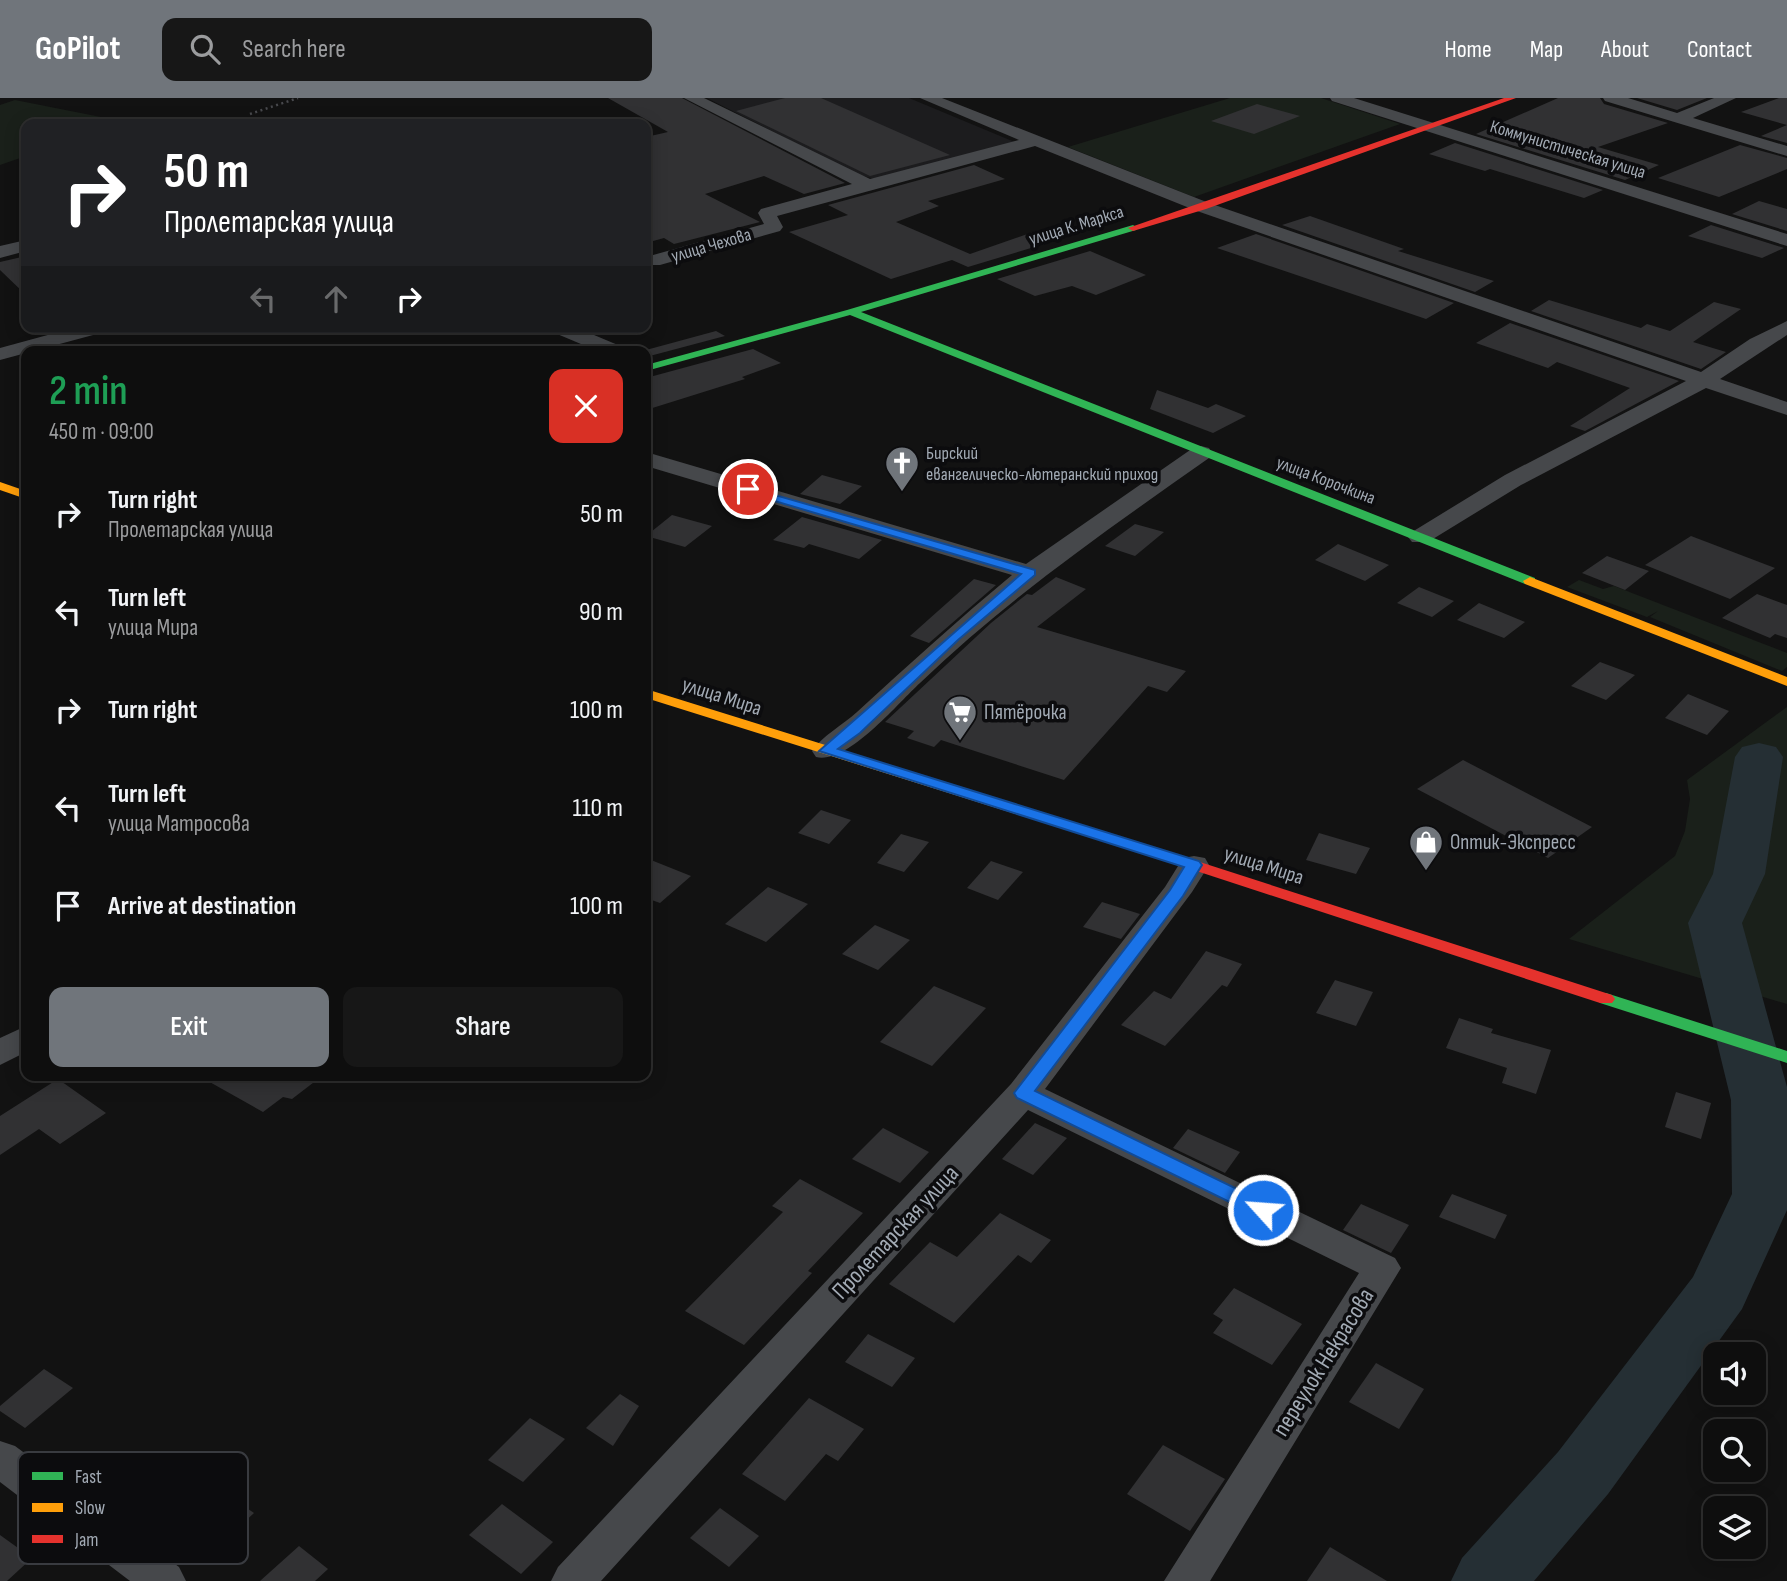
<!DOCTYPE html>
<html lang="en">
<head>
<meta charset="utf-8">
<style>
	:root { --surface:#0e0e0e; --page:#171717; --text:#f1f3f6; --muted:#9b9c9e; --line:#2e2e2e; --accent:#70757b }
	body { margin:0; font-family:"Sofia Sans Condensed",sans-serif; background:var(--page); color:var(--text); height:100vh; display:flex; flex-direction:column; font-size:26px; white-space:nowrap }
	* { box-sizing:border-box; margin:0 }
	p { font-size:23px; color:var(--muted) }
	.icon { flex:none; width:38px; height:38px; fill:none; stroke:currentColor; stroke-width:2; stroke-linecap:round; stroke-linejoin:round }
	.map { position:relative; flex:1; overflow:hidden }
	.sheet { position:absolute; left:21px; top:248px; width:630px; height:735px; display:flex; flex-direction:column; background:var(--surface); border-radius:14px; box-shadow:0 4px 18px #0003,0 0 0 2px var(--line) }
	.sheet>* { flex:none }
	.banner { position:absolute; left:21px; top:21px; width:630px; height:214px; border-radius:14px; box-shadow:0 4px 18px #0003,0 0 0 2px var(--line); background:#202124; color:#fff; overflow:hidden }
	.controls { position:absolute; left:1703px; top:1244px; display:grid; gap:14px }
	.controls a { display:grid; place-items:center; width:63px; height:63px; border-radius:14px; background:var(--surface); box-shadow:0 4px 18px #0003,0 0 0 2px var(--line); font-size:35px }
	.pin { position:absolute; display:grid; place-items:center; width:60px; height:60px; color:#fff; margin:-30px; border:4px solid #fff; border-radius:50%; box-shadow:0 2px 7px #0007 }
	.me { position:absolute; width:77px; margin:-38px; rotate:296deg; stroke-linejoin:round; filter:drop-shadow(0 0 5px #0008) }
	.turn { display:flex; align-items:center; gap:24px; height:147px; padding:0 28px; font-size:32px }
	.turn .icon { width:91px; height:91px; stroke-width:2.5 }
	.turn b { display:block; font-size:49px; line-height:60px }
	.lanes { display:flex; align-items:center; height:66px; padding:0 28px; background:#0003; justify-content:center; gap:35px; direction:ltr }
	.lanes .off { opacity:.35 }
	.round { display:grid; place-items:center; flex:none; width:74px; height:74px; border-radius:14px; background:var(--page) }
	.summary { display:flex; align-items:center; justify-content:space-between; height:119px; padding:0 28px }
	h1 { font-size:42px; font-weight:600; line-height:52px; color:#1e9e55 }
	.primary-button { display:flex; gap:14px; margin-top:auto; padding:14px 28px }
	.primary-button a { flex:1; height:80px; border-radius:14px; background:var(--accent); color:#fff; font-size:28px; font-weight:600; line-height:80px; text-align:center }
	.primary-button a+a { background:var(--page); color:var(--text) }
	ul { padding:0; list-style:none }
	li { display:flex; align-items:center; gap:21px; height:98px; padding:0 28px }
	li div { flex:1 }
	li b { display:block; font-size:26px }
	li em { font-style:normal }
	header { display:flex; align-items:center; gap:42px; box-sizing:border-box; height:98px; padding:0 35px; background:var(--accent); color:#fff }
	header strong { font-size:33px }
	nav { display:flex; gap:38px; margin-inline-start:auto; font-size:24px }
	.search { width:490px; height:63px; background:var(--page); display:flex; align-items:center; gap:18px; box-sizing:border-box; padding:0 24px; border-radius:14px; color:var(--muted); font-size:26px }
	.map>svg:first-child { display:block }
	.built { fill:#1c1c1e }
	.green { fill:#1a201a }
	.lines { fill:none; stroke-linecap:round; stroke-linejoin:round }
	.river { fill:#252f34; fill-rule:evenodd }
	.building { fill:#313133 }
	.path { stroke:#48494d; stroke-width:2.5; stroke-dasharray:2 3.5; stroke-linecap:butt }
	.street { fill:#46484b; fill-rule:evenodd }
	.fast { fill:#30b455; fill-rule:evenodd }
	.slow { fill:#ff9f0a; fill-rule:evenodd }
	.jam { fill:#e5322d; fill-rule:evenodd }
	.route { fill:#1a73e8; stroke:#114b97; stroke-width:2 }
	.labels { text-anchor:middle; stroke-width:7; stroke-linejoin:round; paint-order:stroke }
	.far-street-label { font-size:18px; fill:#a2aab4; stroke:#0c0c0e }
	.far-poi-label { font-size:18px; fill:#a2aab4; stroke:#0c0c0e; text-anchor:start }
	.street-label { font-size:21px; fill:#a2aab4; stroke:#0c0c0e }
	.poi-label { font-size:21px; fill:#a2aab4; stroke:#0c0c0e; text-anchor:start }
	.near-street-label { font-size:24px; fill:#a2aab4; stroke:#0c0c0e }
	.key { fill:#0c0c0e; stroke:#393b40; stroke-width:2 }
	.key-label { font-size:19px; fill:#a2aab4 }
</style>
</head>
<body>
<header>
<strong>GoPilot</strong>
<div class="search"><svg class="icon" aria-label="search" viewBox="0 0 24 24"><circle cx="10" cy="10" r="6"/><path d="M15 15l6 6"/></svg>Search here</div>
<nav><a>Home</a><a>Map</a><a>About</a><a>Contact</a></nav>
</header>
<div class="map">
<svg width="1787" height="1483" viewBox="0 0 1787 1483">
	<rect width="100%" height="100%" fill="#121212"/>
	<polygon class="built" points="707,0 909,0 1017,45 876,81 858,77"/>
	<g class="green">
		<polygon points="1230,0 1321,0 1400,26 1194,99 1068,49"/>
		<polygon points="15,2 126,24 26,26 26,58 0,67 0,7"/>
		<polygon points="1579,482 1603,491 1614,488 1787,555 1787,569 1782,573 1650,519 1658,513 1647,519 1567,489"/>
		<polygon points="1787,609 1787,906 1569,841 1675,758 1685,733 1690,701 1687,682"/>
	</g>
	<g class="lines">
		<polygon class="river" points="1759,645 1776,649 1783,659 1765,776 1742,825 1787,989 1787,1112 1742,1211 1608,1396 1534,1483 1451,1483 1462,1460 1558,1354 1693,1179 1732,1096 1731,1002 1688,825 1713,776 1735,659 1742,649"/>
	</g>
	<g class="building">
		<polygon points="608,0 682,0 845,85 804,96 764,78 705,96 760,124 674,146 664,140 646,145 646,39 668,34"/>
		<polygon points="785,0 821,0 950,57 870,78 736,13"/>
		<polygon points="1558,0 1600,0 1604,6 1668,25 1598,49 1659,67 1625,82 1476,36"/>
		<polygon points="1637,0 1707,0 1677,12"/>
		<polygon points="1779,0 1787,0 1787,45 1761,38 1787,27 1741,14"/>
		<polygon points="1257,6 1300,18 1254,36 1211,23"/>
		<polygon points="1455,45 1603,92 1584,100 1490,71 1485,73 1429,56"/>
		<polygon points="1740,47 1787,60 1787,71 1719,99 1658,80"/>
		<polygon points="974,67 1005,81 928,103 939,108 896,124 970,156 1039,132 1061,141 968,169 952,162 891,181 789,134 848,117 828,107"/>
		<polygon points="1759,103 1787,111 1787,133 1732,116"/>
		<polygon points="1310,118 1404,151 1398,153 1494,183 1475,194 1282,127"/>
		<polygon points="1711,127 1784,150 1762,160 1688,138"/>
		<polygon points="1256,136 1454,205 1426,221 1217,150"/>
		<polygon points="1090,153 1146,177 1096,197 1072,188 1035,198 997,181"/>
		<polygon points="26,158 26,197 0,172 0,164"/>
		<polygon points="1549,202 1641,230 1647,226 1670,233 1714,204 1741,211 1693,244 1726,254 1701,271 1531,213"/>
		<polygon points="1510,225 1679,283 1585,333 1570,328 1630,290 1557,264 1548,270 1476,245"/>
		<polygon points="716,233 725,238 646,259 646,252"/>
		<polygon points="753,251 781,265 742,279 745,281 646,312 646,280"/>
		<polygon points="1157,292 1208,310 1216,306 1246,318 1213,335 1150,311"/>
		<polygon points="822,377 862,388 840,406 800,396"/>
		<polygon points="672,417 712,428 685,449 646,438"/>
		<polygon points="802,419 882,442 859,461 809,446 804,450 773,442"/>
		<polygon points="1135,426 1164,434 1135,458 1105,448"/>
		<polygon points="1691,438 1775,470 1730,501 1645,467"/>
		<polygon points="1338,446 1389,467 1365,483 1315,462"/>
		<polygon points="1607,458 1649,473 1625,492 1582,475"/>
		<polygon points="1056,479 1086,491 1037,529 1186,573 1167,594 1148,588 1064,682 941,642 934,649 907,640 914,633 885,624 991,525 1027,496 1032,497"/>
		<polygon points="974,481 996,487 929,545 910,538"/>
		<polygon points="1419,489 1454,503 1432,519 1397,505"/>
		<polygon points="1757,496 1787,507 1787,540 1775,536 1770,540 1722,520"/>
		<polygon points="1479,505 1525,524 1504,540 1457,522"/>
		<polygon points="1600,564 1635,577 1606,602 1571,588"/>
		<polygon points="1688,596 1729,613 1707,637 1665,620"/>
		<polygon points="1463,662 1592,729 1548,760 1417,691"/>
		<polygon points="821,712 851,722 829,746 798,735"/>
		<polygon points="1319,735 1370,750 1356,776 1306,762"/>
		<polygon points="901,736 929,744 904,774 877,765"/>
		<polygon points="646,760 691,778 660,805 646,800"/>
		<polygon points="991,763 1023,774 998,802 967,790"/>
		<polygon points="768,789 808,806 766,844 725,826"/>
		<polygon points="1102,804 1140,816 1121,841 1083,829"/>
		<polygon points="875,827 910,842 878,872 842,856"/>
		<polygon points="1206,853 1242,866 1227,889 1222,887 1165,948 1121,927 1154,893 1171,901"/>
		<polygon points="1335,882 1373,894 1356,928 1316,915"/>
		<polygon points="934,888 986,910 932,968 880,944"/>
		<polygon points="1459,920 1493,931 1491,935 1551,952 1536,996 1502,985 1507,970 1446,950"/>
		<polygon points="199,978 322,978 292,1001 283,999 263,1014"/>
		<polygon points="58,981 106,1015 60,1046 39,1031 0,1057 0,1018"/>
		<polygon points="1676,994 1711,1005 1701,1041 1665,1029"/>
		<polygon points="1035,1025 1067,1040 1033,1077 1002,1061"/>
		<polygon points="883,1030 929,1054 900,1085 852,1061"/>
		<polygon points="1188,1031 1240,1054 1225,1075 1173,1050"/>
		<polygon points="800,1081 863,1115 808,1173 812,1175 744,1247 685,1213 783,1114 772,1108"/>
		<polygon points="1452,1096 1507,1117 1495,1141 1439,1119"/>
		<polygon points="1361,1106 1409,1127 1391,1155 1343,1132"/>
		<polygon points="1000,1115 1051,1142 1031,1165 1018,1157 954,1225 889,1186 930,1144 957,1159"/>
		<polygon points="1234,1190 1302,1226 1272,1267 1213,1235 1223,1222 1213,1216"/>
		<polygon points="868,1236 915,1260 892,1289 845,1264"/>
		<polygon points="1376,1265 1424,1291 1399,1331 1349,1304"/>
		<polygon points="44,1271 73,1290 25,1330 0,1313 0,1308"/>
		<polygon points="620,1296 639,1308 613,1348 586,1330"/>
		<polygon points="809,1300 864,1331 838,1363 826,1356 785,1403 742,1376"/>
		<polygon points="530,1320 565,1341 523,1384 488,1362"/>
		<polygon points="1163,1347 1225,1381 1190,1433 1127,1396"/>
		<polygon points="216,1389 254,1415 200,1465 162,1439"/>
		<polygon points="502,1406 553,1444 521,1476 469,1437"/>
		<polygon points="720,1410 759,1438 729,1469 690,1440"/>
		<polygon points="0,1437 32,1460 7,1483 0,1483"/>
		<polygon points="299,1448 328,1471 315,1483 260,1483"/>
		<polygon points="1330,1449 1387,1483 1307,1483"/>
	</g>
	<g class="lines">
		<polyline class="path" points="250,16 298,0"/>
		<g class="street">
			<polygon points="684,0 704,0 870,81 1019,42 920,0 942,0 1209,105 1701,274 1750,241 1787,223 1787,237 1720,281 1787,304 1787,317 1706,290 1521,387 1428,444 1412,444 1408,439 1412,434 1505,377 1686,283 1197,113 1035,48 777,118 783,129 780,133 660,167 646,167 646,159 764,126 758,115 761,111 852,86"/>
			<polygon points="1330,0 1354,0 1787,136 1787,148 1332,3"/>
			<polygon points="1603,0 1628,0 1677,15 1714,0 1736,0 1693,20 1787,48 1787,58 1605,3"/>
			<polygon points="26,142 26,153 0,160 0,148"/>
			<polygon points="77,229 111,229 108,233 0,262 0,250"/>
			<polygon points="547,229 575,229 625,250 628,254 600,254 550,233"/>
			<path d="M1201 348 1209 350 1212 355 1209 360C1107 432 1011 498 920 585 898 605 847 667 816 659L812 653C823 637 843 627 857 614 908 567 959 521 1012 477L646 368V354L1026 466 1193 350Z"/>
			<polygon points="1194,758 1205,760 1209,767 1192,794 1045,991 1395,1160 1401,1170 1210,1483 1164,1483 1359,1175 1028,1012 601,1483 551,1483 558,1469 1011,986 1165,789 1183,760"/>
			<polygon points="26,928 26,954 0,967 0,940"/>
			<polygon points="0,1343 15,1348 179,1469 186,1483 130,1483 0,1384"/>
		</g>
		<g class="fast">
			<polygon points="1133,127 1138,130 1136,132 861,214 1535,480 1535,486 1525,486 850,217 646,273 646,267 847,212"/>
			<polygon points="1606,895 1787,953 1787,965 1600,905 1597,901 1600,897"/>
		</g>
		<g class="slow">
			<polygon points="0,384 26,393 26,401 0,392"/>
			<polygon points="1530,479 1787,579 1787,588 1525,486 1523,483"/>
			<polygon points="646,591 1181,758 1183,761 1175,766 1169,764 646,600"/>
		</g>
		<g class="jam">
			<polygon points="1504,0 1516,0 1206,111 1133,133 1128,130"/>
			<polygon points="1175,756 1612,897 1615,901 1612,905 1600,905 1169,764 1167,761"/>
		</g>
	</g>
	<polygon class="route" points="744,388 1035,472 1035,477 958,542 860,635 838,651 1199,763 1202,767 1183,798 1035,993 1270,1107 1272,1112 1270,1117 1256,1117 1017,1000 1014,995 1170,792 1184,769 819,653 1021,476 744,394"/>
	<defs>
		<g id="church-pin" transform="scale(1.75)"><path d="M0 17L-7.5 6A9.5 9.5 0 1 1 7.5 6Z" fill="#70757b" stroke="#0c0c0e"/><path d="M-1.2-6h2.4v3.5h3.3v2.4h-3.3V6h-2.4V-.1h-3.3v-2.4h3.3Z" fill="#fff"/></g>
		<g id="supermarket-pin" transform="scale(1.75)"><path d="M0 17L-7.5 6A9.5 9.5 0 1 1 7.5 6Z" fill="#70757b" stroke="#0c0c0e"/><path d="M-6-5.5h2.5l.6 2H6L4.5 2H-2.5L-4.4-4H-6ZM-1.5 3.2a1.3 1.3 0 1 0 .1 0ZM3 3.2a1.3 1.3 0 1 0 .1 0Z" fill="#fff"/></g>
		<g id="shop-pin" transform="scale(1.75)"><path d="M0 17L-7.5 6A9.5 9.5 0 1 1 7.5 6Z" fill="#70757b" stroke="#0c0c0e"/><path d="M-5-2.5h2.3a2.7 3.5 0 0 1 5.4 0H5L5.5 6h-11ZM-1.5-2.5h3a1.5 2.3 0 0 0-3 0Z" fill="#fff"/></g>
	</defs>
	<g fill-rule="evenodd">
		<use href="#church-pin" x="902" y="365"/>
		<use href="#supermarket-pin" x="960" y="614"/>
		<use href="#shop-pin" x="1426" y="744"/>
	</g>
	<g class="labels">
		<g class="far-street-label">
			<text transform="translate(1568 51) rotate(17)" y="6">Коммунистическая улица</text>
			<text transform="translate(1076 127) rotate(-17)" y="6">улица К. Маркса</text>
			<text transform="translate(711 147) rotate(-16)" y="6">улица Чехова</text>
			<text transform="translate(1326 382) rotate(21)" y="6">улица Корочкина</text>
		</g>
		<g class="far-poi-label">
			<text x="926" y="361">Бирский<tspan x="926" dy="21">евангелическо-лютеранский приход</tspan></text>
		</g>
		<g class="street-label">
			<text transform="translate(722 598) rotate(18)" y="7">улица Мира</text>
			<text transform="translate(1264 767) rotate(18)" y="7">улица Мира</text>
		</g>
		<g class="poi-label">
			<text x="984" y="621">Пятёрочка</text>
			<text x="1450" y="751">Оптик-Экспресс</text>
		</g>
		<g class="near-street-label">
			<text transform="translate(895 1134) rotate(-47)" y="8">Пролетарская улица</text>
			<text transform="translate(1323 1264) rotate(-58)" y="8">переулок Некрасова</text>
		</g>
	</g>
	<rect x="18" y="1354" width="230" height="112" rx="10" class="key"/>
	<rect x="32" y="1374" width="31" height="8" fill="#30b455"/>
	<rect x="32" y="1405" width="31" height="9" fill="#ff9f0a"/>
	<rect x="32" y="1437" width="31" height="8" fill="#e5322d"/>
	<g class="key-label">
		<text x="75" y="1385">Fast</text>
		<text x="75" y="1416">Slow</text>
		<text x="75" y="1448">Jam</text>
	</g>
</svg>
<div class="controls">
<a><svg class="icon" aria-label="sound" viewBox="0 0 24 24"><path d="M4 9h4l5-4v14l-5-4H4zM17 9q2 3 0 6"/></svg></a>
<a><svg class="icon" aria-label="search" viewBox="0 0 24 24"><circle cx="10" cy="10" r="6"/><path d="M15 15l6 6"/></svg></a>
<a><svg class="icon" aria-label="layers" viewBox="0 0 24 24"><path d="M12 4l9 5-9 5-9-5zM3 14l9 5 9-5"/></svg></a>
</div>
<div class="pin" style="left:748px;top:391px;background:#d93025"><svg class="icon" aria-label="arrive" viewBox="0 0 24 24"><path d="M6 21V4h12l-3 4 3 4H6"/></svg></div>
<svg class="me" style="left:1263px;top:1112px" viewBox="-20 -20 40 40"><circle r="17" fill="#1a73e8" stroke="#fff" stroke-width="3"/><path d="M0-11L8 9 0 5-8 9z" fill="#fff"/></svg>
<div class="banner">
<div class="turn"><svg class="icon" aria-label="right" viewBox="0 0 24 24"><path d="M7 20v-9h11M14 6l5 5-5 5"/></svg><div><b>50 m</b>Пролетарская улица</div></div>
<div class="lanes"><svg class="icon off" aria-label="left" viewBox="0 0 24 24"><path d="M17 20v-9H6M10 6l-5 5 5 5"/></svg><svg class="icon off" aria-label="ahead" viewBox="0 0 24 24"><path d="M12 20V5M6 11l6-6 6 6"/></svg><svg class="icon" aria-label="right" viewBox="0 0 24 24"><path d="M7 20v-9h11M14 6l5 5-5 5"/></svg></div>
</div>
<section class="sheet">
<div class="summary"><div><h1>2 min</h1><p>450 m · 09:00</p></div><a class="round" style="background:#d93025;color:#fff"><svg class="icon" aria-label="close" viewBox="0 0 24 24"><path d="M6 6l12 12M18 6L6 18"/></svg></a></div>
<ul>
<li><svg class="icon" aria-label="right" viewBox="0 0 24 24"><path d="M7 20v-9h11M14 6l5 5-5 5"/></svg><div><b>Turn right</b><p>Пролетарская улица</p></div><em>50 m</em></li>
<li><svg class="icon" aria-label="left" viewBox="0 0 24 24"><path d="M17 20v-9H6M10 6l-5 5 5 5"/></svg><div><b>Turn left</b><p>улица Мира</p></div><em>90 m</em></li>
<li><svg class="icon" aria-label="right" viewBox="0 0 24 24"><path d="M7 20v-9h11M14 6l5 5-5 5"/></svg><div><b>Turn right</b></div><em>100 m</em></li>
<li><svg class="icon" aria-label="left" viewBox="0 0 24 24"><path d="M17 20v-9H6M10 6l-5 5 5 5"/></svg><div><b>Turn left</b><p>улица Матросова</p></div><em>110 m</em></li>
<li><svg class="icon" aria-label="arrive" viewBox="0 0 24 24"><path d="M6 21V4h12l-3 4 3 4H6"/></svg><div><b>Arrive at destination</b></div><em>100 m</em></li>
</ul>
<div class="primary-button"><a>Exit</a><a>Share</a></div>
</section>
</div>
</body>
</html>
